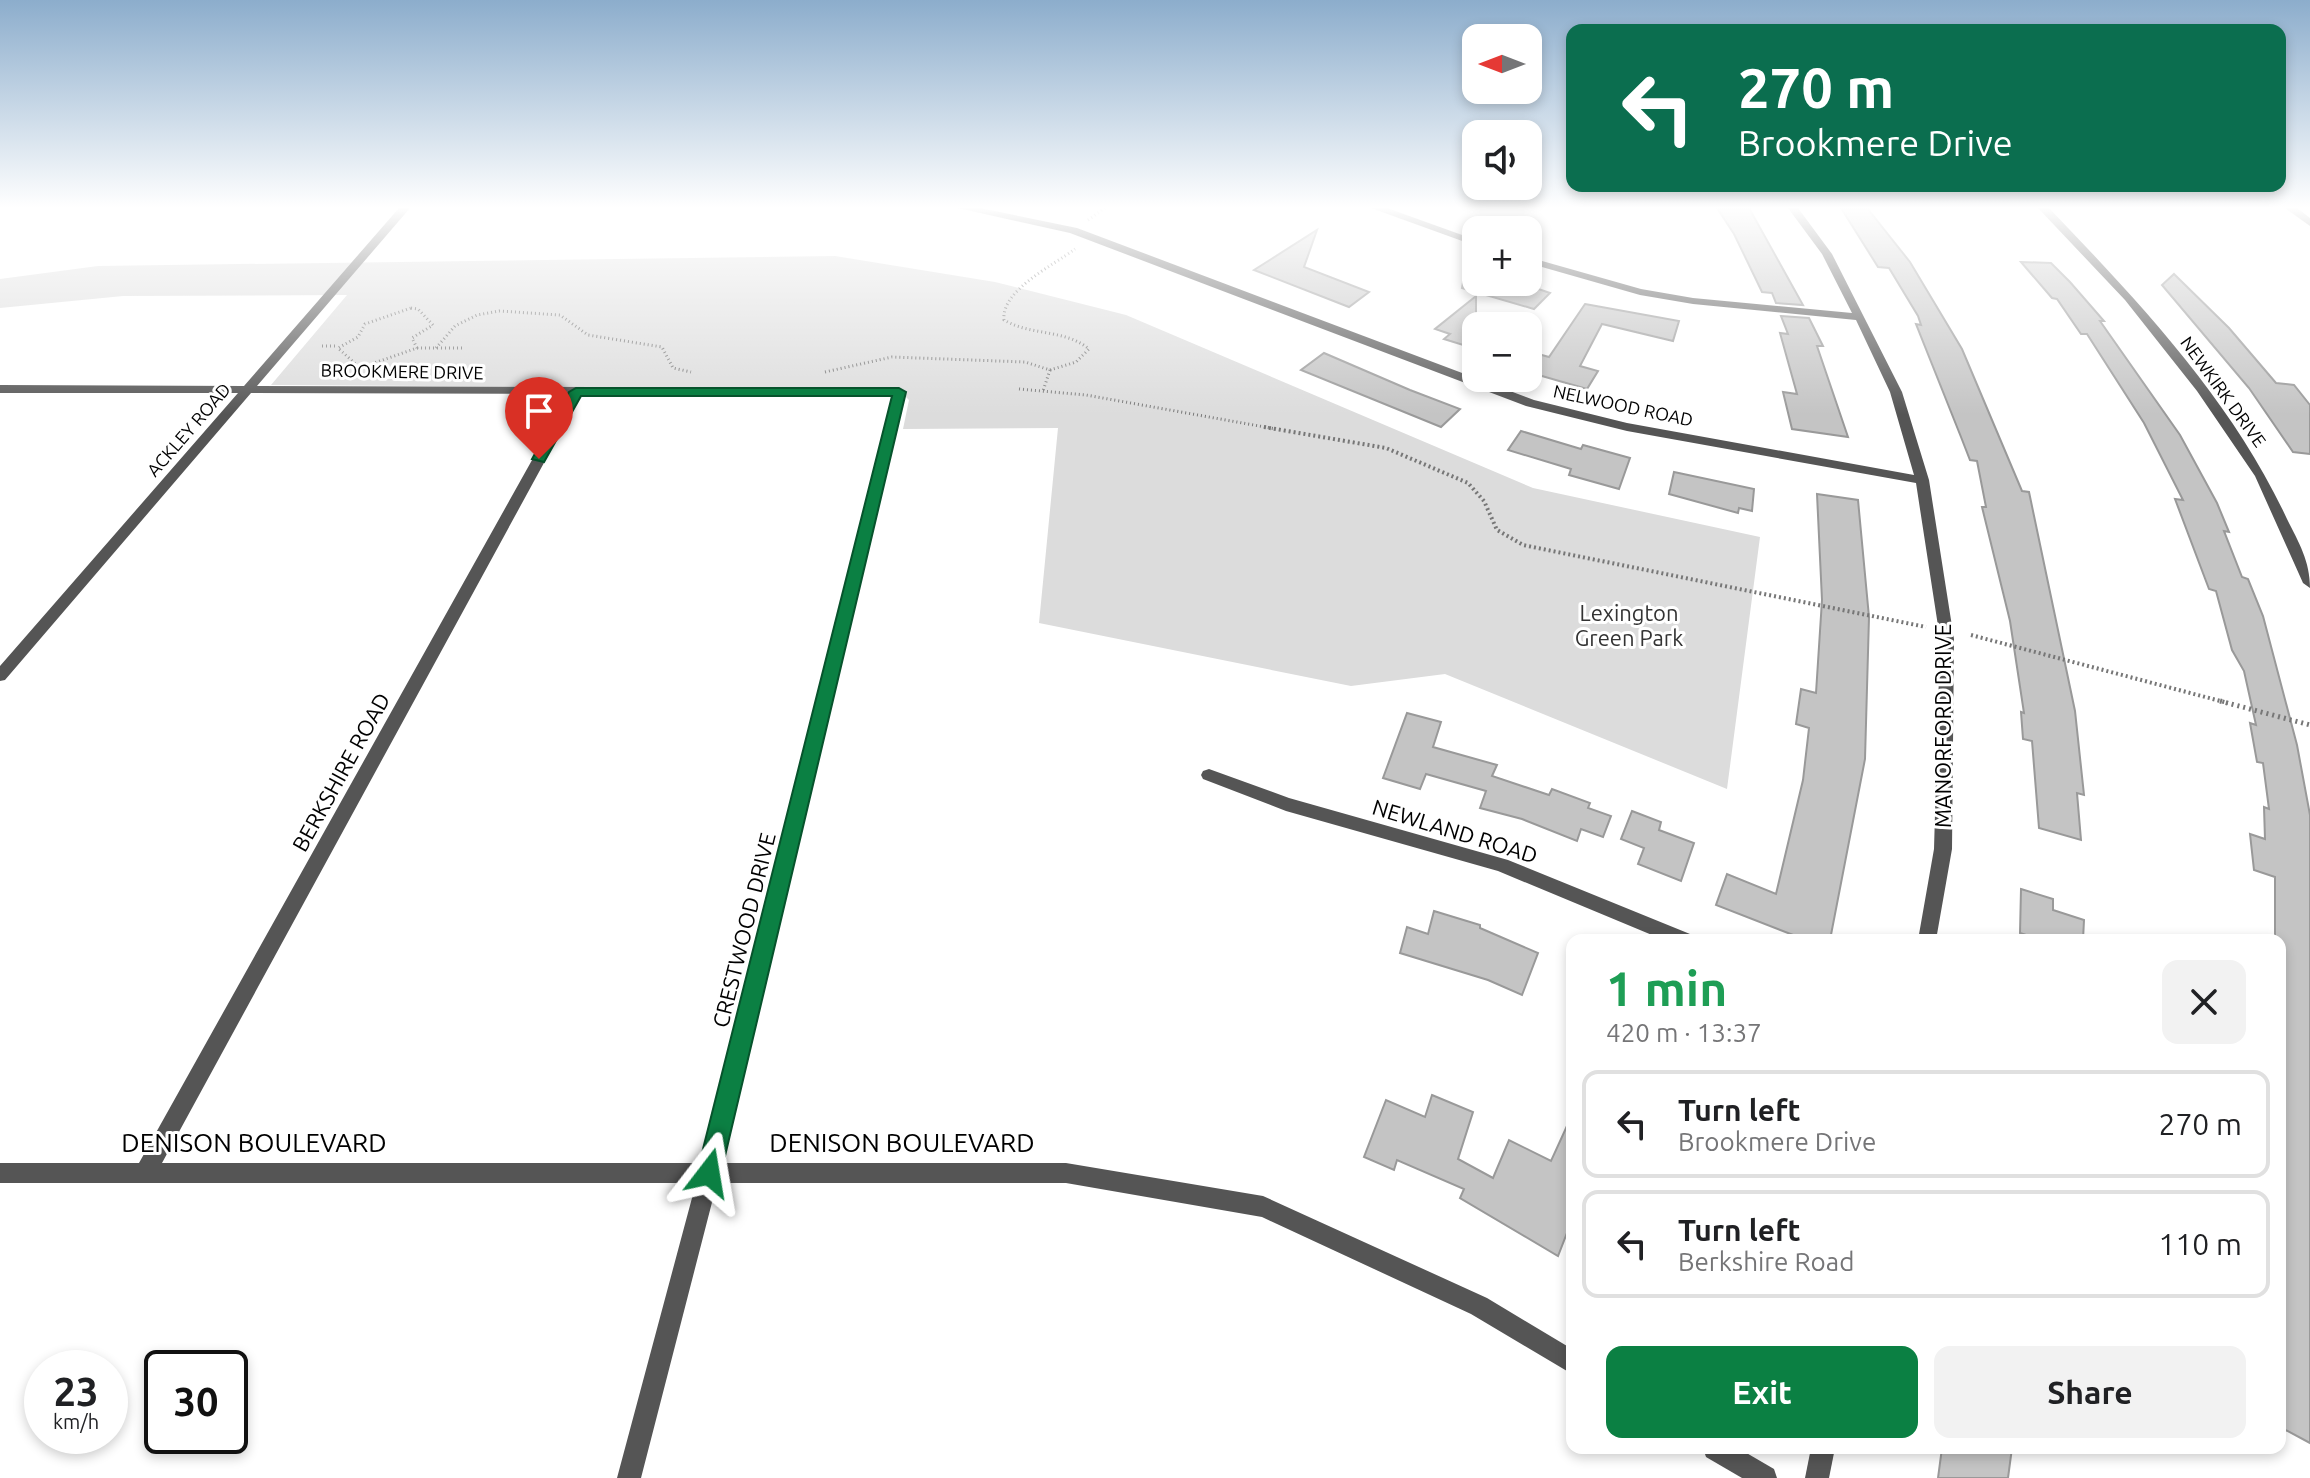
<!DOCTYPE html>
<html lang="en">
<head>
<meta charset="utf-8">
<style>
	:root { --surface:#fff; --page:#f2f2f2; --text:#202124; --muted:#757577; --line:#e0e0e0; --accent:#0b8043 }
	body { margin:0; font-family:Ubuntu,sans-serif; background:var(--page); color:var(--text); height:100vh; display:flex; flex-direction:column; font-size:30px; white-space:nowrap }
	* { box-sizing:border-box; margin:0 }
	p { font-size:26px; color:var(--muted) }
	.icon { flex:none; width:44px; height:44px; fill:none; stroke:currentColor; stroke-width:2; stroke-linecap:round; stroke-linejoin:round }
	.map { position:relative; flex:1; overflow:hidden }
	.panel { position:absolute; left:1566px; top:934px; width:720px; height:520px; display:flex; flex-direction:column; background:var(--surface); border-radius:16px; box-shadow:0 4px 12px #0003 }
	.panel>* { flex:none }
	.hud { position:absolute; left:1566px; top:24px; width:720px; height:168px; border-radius:16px; box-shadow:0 4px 12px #0003; background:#0b6e4f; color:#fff; overflow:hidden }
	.needle { width:52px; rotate:270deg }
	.tools { position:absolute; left:1462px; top:24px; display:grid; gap:16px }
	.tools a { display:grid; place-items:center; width:80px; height:80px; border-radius:16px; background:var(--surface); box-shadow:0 4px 12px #0003; font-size:40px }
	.speed { position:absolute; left:24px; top:1350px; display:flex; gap:16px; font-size:40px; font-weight:700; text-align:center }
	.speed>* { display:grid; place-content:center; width:104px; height:104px; border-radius:50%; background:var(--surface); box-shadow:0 4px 12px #0003; line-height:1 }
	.speed small { font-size:20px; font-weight:400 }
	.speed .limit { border:4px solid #111; border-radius:12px; background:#fff; color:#111 }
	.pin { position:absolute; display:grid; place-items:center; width:68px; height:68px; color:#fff; margin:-82px -34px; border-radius:50% 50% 50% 0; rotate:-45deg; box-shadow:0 0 8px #0007 }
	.pin .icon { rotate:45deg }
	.me { position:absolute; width:88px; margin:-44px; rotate:14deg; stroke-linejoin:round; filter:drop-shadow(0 0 6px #0008) }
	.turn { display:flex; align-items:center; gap:28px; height:168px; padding:0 40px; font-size:36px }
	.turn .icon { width:104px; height:104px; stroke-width:2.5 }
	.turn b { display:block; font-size:56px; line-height:68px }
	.round { display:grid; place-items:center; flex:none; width:84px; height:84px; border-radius:16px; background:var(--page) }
	.summary { display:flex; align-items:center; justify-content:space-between; height:136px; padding:0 40px }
	h1 { font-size:48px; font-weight:600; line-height:60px; color:#1e9e55 }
	.cta { display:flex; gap:16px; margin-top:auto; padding:16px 40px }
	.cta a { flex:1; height:92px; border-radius:16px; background:var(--accent); color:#fff; font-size:32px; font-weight:600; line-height:92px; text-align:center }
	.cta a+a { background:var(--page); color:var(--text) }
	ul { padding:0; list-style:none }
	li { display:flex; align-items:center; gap:24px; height:108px; margin:0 16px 12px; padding:0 24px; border:4px solid var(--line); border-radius:16px }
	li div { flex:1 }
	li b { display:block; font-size:30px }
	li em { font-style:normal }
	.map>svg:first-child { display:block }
	.green { fill:#dcdcdc }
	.building { fill:#c4c4c4; stroke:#999; stroke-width:2 }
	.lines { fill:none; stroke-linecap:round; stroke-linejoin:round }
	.path-far2 { stroke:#777; stroke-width:3; stroke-dasharray:1 3; stroke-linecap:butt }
	.path-far1 { stroke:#777; stroke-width:4; stroke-dasharray:2 3; stroke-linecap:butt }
	.path { stroke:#777; stroke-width:5; stroke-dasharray:2 4; stroke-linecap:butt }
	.minor { fill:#555; fill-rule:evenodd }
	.route { fill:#0b8043; stroke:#07532c; stroke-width:2 }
	.labels { text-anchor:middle; stroke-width:6; stroke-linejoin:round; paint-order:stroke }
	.far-street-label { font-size:18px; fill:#000; stroke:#fff }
	.park-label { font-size:22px; fill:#333; stroke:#fff }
	.street-label { font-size:22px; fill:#000; stroke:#fff }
	.near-street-label { font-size:26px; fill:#000; stroke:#fff }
</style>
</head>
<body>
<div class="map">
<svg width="2310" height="1478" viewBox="0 0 2310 1478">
	<rect width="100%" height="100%" fill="#fff"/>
	<polygon class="green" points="835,256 995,282 1126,315 1533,488 1760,537 1727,789 1445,674 1351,686 1039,623 1058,428 903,429 909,400 898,389 271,385 347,295 123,296 0,308 0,279 98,266"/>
	<g class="building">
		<polygon points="1717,208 1749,208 1803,305 1776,303 1772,293 1762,292 1734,234"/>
		<polygon points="1841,208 1867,208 1910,262 1962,349 2022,491 2029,492 2075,711 2084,795 2077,793 2081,840 2039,828 2032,741 2023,739 2021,712 2024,713 2010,621 1982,507 1986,507 1977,461 1970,460 1961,437 1916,324 1921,325 1918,316 1889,268 1878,267"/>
		<polygon points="1317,230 1304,267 1369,292 1349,307 1254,270"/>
		<polygon points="2021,262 2051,263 2070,282 2104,321 2100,321 2180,435 2217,503 2229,532 2224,531 2242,577 2248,579 2263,616 2297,745 2310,815 2310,1443 2280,1427 2280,940 2275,940 2275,877 2254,870 2250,834 2265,839 2264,807 2269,809 2263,763 2257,762 2250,723 2256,725 2244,671 2232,650 2216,591 2209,589 2175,499 2183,500 2144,423 2087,334 2081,334 2057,299 2052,298"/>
		<polygon points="2174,274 2229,328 2276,383 2294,385 2310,405 2310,454 2293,452 2249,388 2162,285"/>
		<polygon points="1463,282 1518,282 1550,293 1534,309 1462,288"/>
		<polygon points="1476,296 1476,349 1444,339 1450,334 1435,329"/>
		<polygon points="1585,304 1679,321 1673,341 1602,324 1580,366 1598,371 1587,389 1528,372 1528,351 1549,357"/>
		<polygon points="1781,316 1809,318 1823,346 1817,346 1848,437 1792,429 1783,392 1797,394 1780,333 1788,334"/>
		<polygon points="1324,353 1410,390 1460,409 1441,427 1301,370"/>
		<polygon points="1521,431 1581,449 1583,445 1630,458 1619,489 1569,475 1571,469 1508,450"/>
		<polygon points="1674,472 1754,489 1752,511 1739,508 1738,513 1669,494"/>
		<polygon points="1817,494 1858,500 1869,617 1865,759 1830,940 1806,940 1716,905 1727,874 1776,894 1803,780 1809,728 1796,724 1801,689 1816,693 1822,600"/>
		<polygon points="1407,713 1441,722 1433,747 1497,765 1492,776 1549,795 1552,789 1590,803 1588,808 1611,816 1603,837 1581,829 1577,841 1522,819 1480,808 1486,791 1426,774 1420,789 1383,778"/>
		<polygon points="1632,811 1661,822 1659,830 1694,843 1681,881 1638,864 1644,848 1621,839"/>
		<polygon points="2021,889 2053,899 2053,910 2084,920 2083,940 2041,940 2020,933"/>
		<polygon points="1434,911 1480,925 1480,928 1538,953 1522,995 1488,980 1400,953 1407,927 1428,934"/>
		<polygon points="1432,1095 1473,1112 1458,1159 1493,1178 1509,1140 1551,1161 1572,1115 1572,1220 1558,1256 1460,1198 1464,1189 1397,1160 1394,1170 1364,1157 1386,1100 1425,1117"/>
		<polygon points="1942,1448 2012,1448 2008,1478 1938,1478"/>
	</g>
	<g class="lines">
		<g class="path-far2">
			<polyline points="1088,220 1105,208"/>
			<polygon points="411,308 418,309 433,325 412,338 417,348 360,368 338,348 358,337 365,324"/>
			<polyline points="322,346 338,346"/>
			<polyline points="417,348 464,348"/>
			<polyline points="436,348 455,326 477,315 499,311 560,315 588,335 662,347 673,368 691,372"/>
			<path d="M1050 370 1076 362 1089 349C1065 329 1031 336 1004 320 1001 290 1054 265 1075 249"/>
			<polyline points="825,372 892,357 1025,362 1050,370 1043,391"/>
			<polyline points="1019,389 1086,395 1276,429"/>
		</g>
		<g class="path-far1">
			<polyline points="1264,427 1386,448 1468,483 1484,501 1497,530 1523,545 1926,627"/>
			<polyline points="1971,635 2228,703"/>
		</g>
		<polyline class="path" points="2220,701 2310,725"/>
		<g class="minor">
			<path d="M399 208H410L257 386 899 388 905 392 722 1163H1066L1263 1196 1487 1298 1572 1349V1374L1471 1314 1262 1217 1066 1183H717L641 1478H617L696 1183H0V1163H139L569 394 251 393 5 680 0 681V666L238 393H0V385L244 386ZM581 395 892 396 701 1163H162Z"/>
			<polygon points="958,208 980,208 1077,228 1534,400 1627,423 1914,475 1890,392 1856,320 1693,304 1640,295 1528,263 1528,257 1641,289 1693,298 1852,313 1822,254 1788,208 1798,208 1832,254 1902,392 1929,480 1954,639 1952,849 1936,940 1918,940 1934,849 1940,639 1916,483 1627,431 1526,406 1070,233"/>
			<polygon points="1371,208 1387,208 1476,240 1476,246"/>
			<path d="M2038 208H2049C2139 302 2232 400 2287 519 2299 543 2310 561 2310 588L2303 583 2255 476 2197 391 2125 300Z"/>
			<polygon points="2285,208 2297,208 2310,218 2310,226"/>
			<polygon points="1209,769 1289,798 1508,860 1690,934 1693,940 1664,940 1498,871 1286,811 1203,779 1201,775 1203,771"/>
			<polygon points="1703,1448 1738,1448 1774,1469 1777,1478 1742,1478 1706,1457"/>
			<polygon points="1811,1448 1835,1448 1829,1478 1805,1478"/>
		</g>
	</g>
	<linearGradient id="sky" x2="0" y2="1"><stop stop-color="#8cadcc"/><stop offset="0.5" stop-color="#fff"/><stop offset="1" stop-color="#fff" stop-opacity="0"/></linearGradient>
	<rect width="2310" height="415" fill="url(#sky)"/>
	<polygon class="route" points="899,388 906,392 721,1173 717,1181 709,1185 701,1181 697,1173 892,396 581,396 544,462 532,459 569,392 576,388"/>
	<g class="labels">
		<g class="far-street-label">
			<text transform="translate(402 372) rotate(1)" y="6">BROOKMERE DRIVE</text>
			<text transform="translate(2223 392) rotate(54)" y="6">NEWKIRK DRIVE</text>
			<text transform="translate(1623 406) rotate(12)" y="6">NELWOOD ROAD</text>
			<text transform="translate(189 430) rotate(-49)" y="6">ACKLEY ROAD</text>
		</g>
		<g class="park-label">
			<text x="1629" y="621">Lexington<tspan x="1629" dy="25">Green Park</tspan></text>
		</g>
		<g class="street-label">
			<text transform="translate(1943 726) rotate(-90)" y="8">MANORFORD DRIVE</text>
			<text transform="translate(341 772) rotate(-61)" y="8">BERKSHIRE ROAD</text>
			<text transform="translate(1455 831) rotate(17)" y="8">NEWLAND ROAD</text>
			<text transform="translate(744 930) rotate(-76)" y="8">CRESTWOOD DRIVE</text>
		</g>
		<g class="near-street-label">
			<text x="254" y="1152">DENISON BOULEVARD</text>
			<text x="902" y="1152">DENISON BOULEVARD</text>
		</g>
	</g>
</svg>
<div class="tools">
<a><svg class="needle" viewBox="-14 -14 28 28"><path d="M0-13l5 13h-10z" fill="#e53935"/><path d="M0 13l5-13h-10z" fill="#757577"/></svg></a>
<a><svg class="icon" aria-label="sound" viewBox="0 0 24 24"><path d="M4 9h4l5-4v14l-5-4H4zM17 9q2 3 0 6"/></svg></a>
<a>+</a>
<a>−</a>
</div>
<div class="speed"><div>23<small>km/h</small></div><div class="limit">30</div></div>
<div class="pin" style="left:539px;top:459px;background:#d93025"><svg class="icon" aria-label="arrive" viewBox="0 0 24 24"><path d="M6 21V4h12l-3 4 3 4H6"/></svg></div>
<svg class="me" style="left:709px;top:1173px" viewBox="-20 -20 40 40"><path d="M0-17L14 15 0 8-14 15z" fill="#0b8043" stroke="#fff" stroke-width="4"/></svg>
<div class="hud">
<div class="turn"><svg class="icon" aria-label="left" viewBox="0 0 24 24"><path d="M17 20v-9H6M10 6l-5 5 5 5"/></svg><div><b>270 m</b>Brookmere Drive</div></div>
</div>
<section class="panel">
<div class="summary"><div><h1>1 min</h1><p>420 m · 13:37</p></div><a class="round"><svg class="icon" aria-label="close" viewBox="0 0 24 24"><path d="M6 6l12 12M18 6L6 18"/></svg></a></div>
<ul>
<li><svg class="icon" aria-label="left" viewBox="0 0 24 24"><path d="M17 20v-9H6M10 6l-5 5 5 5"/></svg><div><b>Turn left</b><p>Brookmere Drive</p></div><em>270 m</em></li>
<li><svg class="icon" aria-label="left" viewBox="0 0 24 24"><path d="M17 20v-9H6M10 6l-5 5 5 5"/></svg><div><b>Turn left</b><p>Berkshire Road</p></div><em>110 m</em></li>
</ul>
<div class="cta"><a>Exit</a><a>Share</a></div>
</section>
</div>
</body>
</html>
